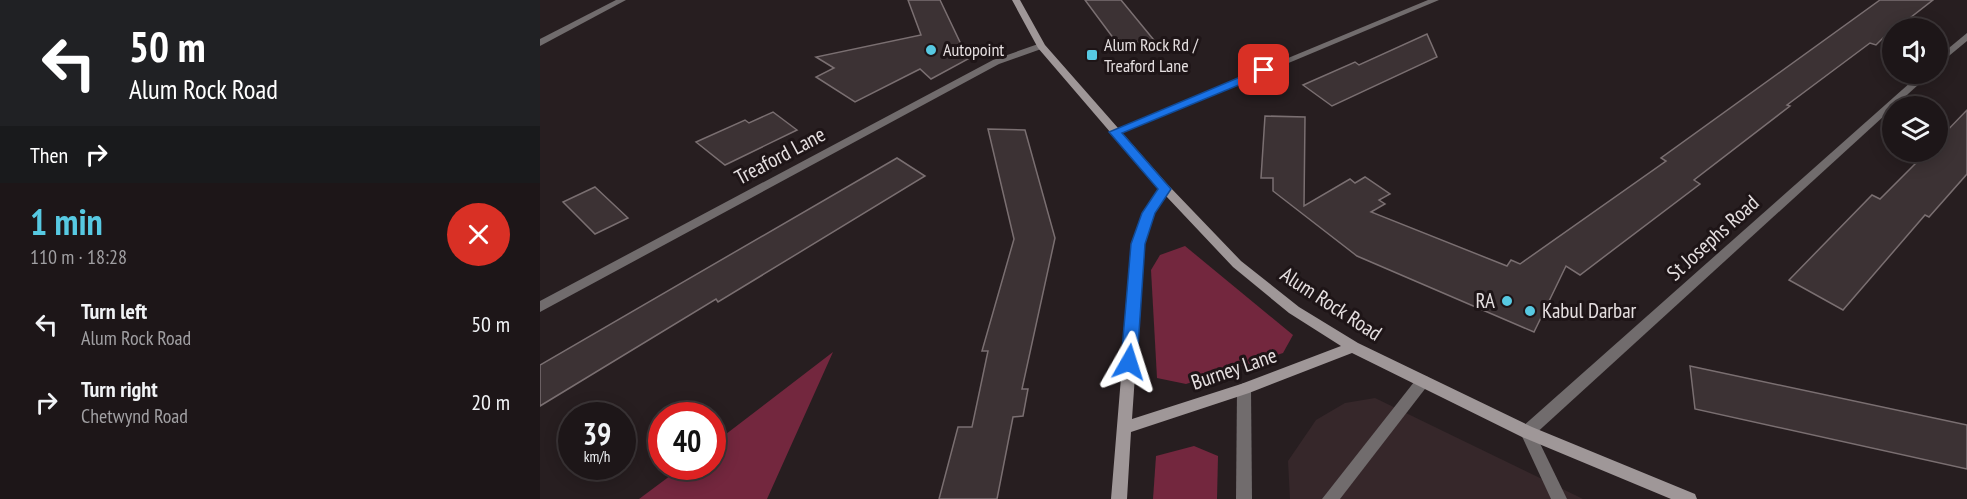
<!DOCTYPE html>
<html lang="en">
<head>
<meta charset="utf-8">
<style>
	:root { --surface:#1d1618; --page:#251f21; --text:#f1f3f6; --muted:#a09fa2; --line:#3b3537; --accent:#57c9e2 }
	body { margin:0; font-family:"PT Sans Narrow",sans-serif; background:var(--page); color:var(--text); height:100vh; display:flex; flex-direction:column; font-size:22px; white-space:nowrap }
	* { box-sizing:border-box; margin:0 }
	p { font-size:20px; color:var(--muted) }
	.icon { flex:none; width:33px; height:33px; fill:none; stroke:currentColor; stroke-width:2; stroke-linecap:round; stroke-linejoin:round }
	.map { position:relative; flex:1; overflow:hidden }
	.side { display:flex; flex-direction:column; background:var(--surface); width:540px }
	.side>* { flex:none }
	.banner { background:#202124; color:#fff; overflow:hidden }
	.fabs { position:absolute; left:1342px; top:18px; display:grid; gap:12px }
	.fabs a { display:grid; place-items:center; width:66px; height:66px; border-radius:50%; background:var(--surface); box-shadow:0 3px 15px #0003,0 0 0 2px var(--line); font-size:30px }
	.speed { position:absolute; left:18px; top:402px; display:flex; gap:12px; font-size:30px; font-weight:700; text-align:center }
	.speed>* { display:grid; place-content:center; width:78px; height:78px; border-radius:50%; background:var(--surface); box-shadow:0 3px 15px #0003,0 0 0 2px var(--line); line-height:1 }
	.speed small { font-size:15px; font-weight:400 }
	.speed .limit { border:9px solid #d22; background:#fff; color:#111 }
	.pin { position:absolute; display:grid; place-items:center; width:51px; height:51px; color:#fff; margin:-26px; border-radius:12px; box-shadow:0 3px 9px #0006 }
	.me { position:absolute; width:66px; margin:-33px; rotate:6deg; stroke-linejoin:round; filter:drop-shadow(0 0 4px #0008) }
	.turn { display:flex; align-items:center; gap:21px; height:126px; padding:0 30px; font-size:27px }
	.turn .icon { width:78px; height:78px; stroke-width:2.5 }
	.turn b { display:block; font-size:42px; line-height:51px }
	.then { display:flex; align-items:center; height:57px; padding:0 30px; background:#0003; gap:12px; font-size:22px }
	.round { display:grid; place-items:center; flex:none; width:63px; height:63px; border-radius:32px; background:var(--page) }
	.headline { display:flex; align-items:center; justify-content:space-between; height:102px; padding:0 30px }
	h1 { font-size:36px; font-weight:600; line-height:45px; color:var(--accent) }
	ul { padding:0; list-style:none }
	li { display:flex; align-items:center; gap:18px; height:78px; padding:0 30px }
	li div { flex:1 }
	li b { display:block; font-size:22px }
	li em { font-style:normal }
	main { display:flex; flex:1; min-height:0 }
	.map>svg:first-child { display:block }
	.built { fill:#36272a }
	.green { fill:#73273e }
	.building { fill:#3c3234; stroke:#7a6f71; stroke-width:1.5 }
	.lines { fill:none; stroke-linecap:round; stroke-linejoin:round }
	.lane { fill:#716c6d; fill-rule:evenodd }
	.street { fill:#716c6d; fill-rule:evenodd }
	.secondary { fill:#9f9798; fill-rule:evenodd }
	.route { fill:#1a73e8; stroke:#114b97; stroke-width:1.5 }
	.poi-dot { fill:#57c9e2; stroke:#1e1517; stroke-width:2 }
	.labels { text-anchor:middle; stroke-width:6; stroke-linejoin:round; paint-order:stroke }
	.far-poi-label { font-size:18px; fill:#e5dfe0; stroke:#1e1517; text-anchor:start }
	.street-label { font-size:21px; fill:#e5dfe0; stroke:#1e1517 }
	.poi-label { font-size:21px; fill:#e5dfe0; stroke:#1e1517; text-anchor:end }
</style>
</head>
<body>
<main>
<section class="side">
<div class="banner">
<div class="turn"><svg class="icon" aria-label="left" viewBox="0 0 24 24"><path d="M17 20v-9H6M10 6l-5 5 5 5"/></svg><div><b>50 m</b>Alum Rock Road</div></div>
<div class="then">Then<svg class="icon" aria-label="right" viewBox="0 0 24 24"><path d="M7 20v-9h11M14 6l5 5-5 5"/></svg></div>
</div>
<div class="headline"><div><h1>1 min</h1><p>110 m · 18:28</p></div><a class="round" style="background:#d93025;color:#fff"><svg class="icon" aria-label="close" viewBox="0 0 24 24"><path d="M6 6l12 12M18 6L6 18"/></svg></a></div>
<ul>
<li><svg class="icon" aria-label="left" viewBox="0 0 24 24"><path d="M17 20v-9H6M10 6l-5 5 5 5"/></svg><div><b>Turn left</b><p>Alum Rock Road</p></div><em>50 m</em></li>
<li><svg class="icon" aria-label="right" viewBox="0 0 24 24"><path d="M7 20v-9h11M14 6l5 5-5 5"/></svg><div><b>Turn right</b><p>Chetwynd Road</p></div><em>20 m</em></li>
</ul>
</section>
<div class="map">
<svg width="1427" height="499" viewBox="0 0 1427 499">
	<rect width="100%" height="100%" fill="#271e20"/>
	<polygon class="built" points="835,398 1043,499 750,499 748,461 776,420 805,403"/>
	<g class="green">
		<polygon points="645,246 753,335 743,353 646,384 617,378 611,270 620,255"/>
		<polygon points="293,352 227,499 99,499 142,467 172,466 173,444"/>
		<polygon points="654,446 678,456 677,499 613,499 616,456"/>
	</g>
	<g class="building">
		<polygon points="368,0 400,0 428,59 391,79 380,69 315,102 276,77 294,68 276,57 381,35"/>
		<polygon points="545,0 581,0 618,45 574,39"/>
		<polygon points="1340,0 1393,0 1357,28 1353,28 1336,45 1330,43 1247,105 1250,106 1154,180 1160,184 1040,275 1026,266 994,332 817,256 733,191 733,178 721,178 725,116 765,117 764,206 810,179 815,183 825,177 850,194 839,200 845,204 831,212 967,266 971,260 980,264 1126,161 1121,158"/>
		<polygon points="887,34 897,57 792,106 763,85 815,62 819,65"/>
		<polygon points="1427,110 1427,174 1389,217 1385,215 1303,310 1249,280 1332,195 1340,199 1387,152 1398,152 1398,140"/>
		<polygon points="233,112 257,130 185,165 156,142 205,120 209,123"/>
		<polygon points="448,129 485,130 515,238 482,389 488,389 483,416 473,417 457,499 399,499 418,427 432,427 448,351 442,351 474,239"/>
		<polygon points="357,158 385,176 178,302 176,299 0,406 0,365"/>
		<polygon points="55,187 88,218 55,234 23,202"/>
		<polygon points="1150,366 1427,425 1427,469 1155,409"/>
	</g>
	<g class="lines">
		<g class="lane">
			<polygon points="883,375 888,377 890,381 888,385 800,499 782,499 878,377"/>
			<polygon points="987,426 992,427 1027,499 1011,499 980,432 982,427"/>
		</g>
		<g class="street">
			<polygon points="76,0 86,0 0,46 0,39"/>
			<polygon points="888,0 899,0 579,134 571,134 570,132"/>
			<polygon points="1427,33 1427,41 1398,65 1398,57"/>
			<polygon points="501,43 505,46 504,48 459,64 0,312 0,301 453,60"/>
			<polygon points="1380,74 1390,74 992,437 987,438 982,437 980,432 982,427"/>
			<polygon points="704,383 709,385 711,389 712,499 696,499 697,389 699,385"/>
		</g>
		<path class="secondary" d="M472 0H480L505 45 629 186 701 261 759 307 818 343 992 427 1155 494 1157 499H1131L982 437 812 353 709 393 591 432 587 499H571L592 244 602 213 619 189 498 48ZM626 196 693 267 749 313 801 346 701 384 592 419 604 244 614 214Z"/>
	</g>
	<polygon class="route" points="724,67 728,68 728,73 582,133 631,189 615,213 605,244 597,362 589,368 584,366 581,362 591,244 602,213 618,189 569,132"/>
	<g class="poi-dot">
		<circle cx="391" cy="50" r="6"/>
		<rect x="546" y="49" width="12" height="12" rx="3"/>
		<circle cx="967" cy="301" r="6"/>
		<circle cx="990" cy="311" r="6"/>
	</g>
	<g class="labels">
		<g class="far-poi-label">
			<text x="564" y="51">Alum Rock Rd /<tspan x="564" dy="21">Treaford Lane</tspan></text>
			<text x="403" y="56">Autopoint</text>
		</g>
		<g class="street-label">
			<text transform="translate(240 156) rotate(-28)" y="7">Treaford Lane</text>
			<text transform="translate(1173 238) rotate(-42)" y="7">St Josephs Road</text>
			<text transform="translate(791 304) rotate(33)" y="7">Alum Rock Road</text>
			<text transform="translate(694 369) rotate(-19)" y="7">Burney Lane</text>
		</g>
		<g class="poi-label">
			<text x="955" y="308">RA</text>
			<text x="1002" y="318" text-anchor="start">Kabul Darbar</text>
		</g>
	</g>
</svg>
<div class="fabs">
<a><svg class="icon" aria-label="sound" viewBox="0 0 24 24"><path d="M4 9h4l5-4v14l-5-4H4zM17 9q2 3 0 6"/></svg></a>
<a><svg class="icon" aria-label="layers" viewBox="0 0 24 24"><path d="M12 4l9 5-9 5-9-5zM3 14l9 5 9-5"/></svg></a>
</div>
<div class="speed"><div>39<small>km/h</small></div><div class="limit">40</div></div>
<div class="pin" style="left:724px;top:70px;background:#d93025"><svg class="icon" aria-label="arrive" viewBox="0 0 24 24"><path d="M6 21V4h12l-3 4 3 4H6"/></svg></div>
<svg class="me" style="left:589px;top:362px" viewBox="-20 -20 40 40"><path d="M0-17L14 15 0 8-14 15z" fill="#1a73e8" stroke="#fff" stroke-width="4"/></svg>
</div>
</main>
</body>
</html>
